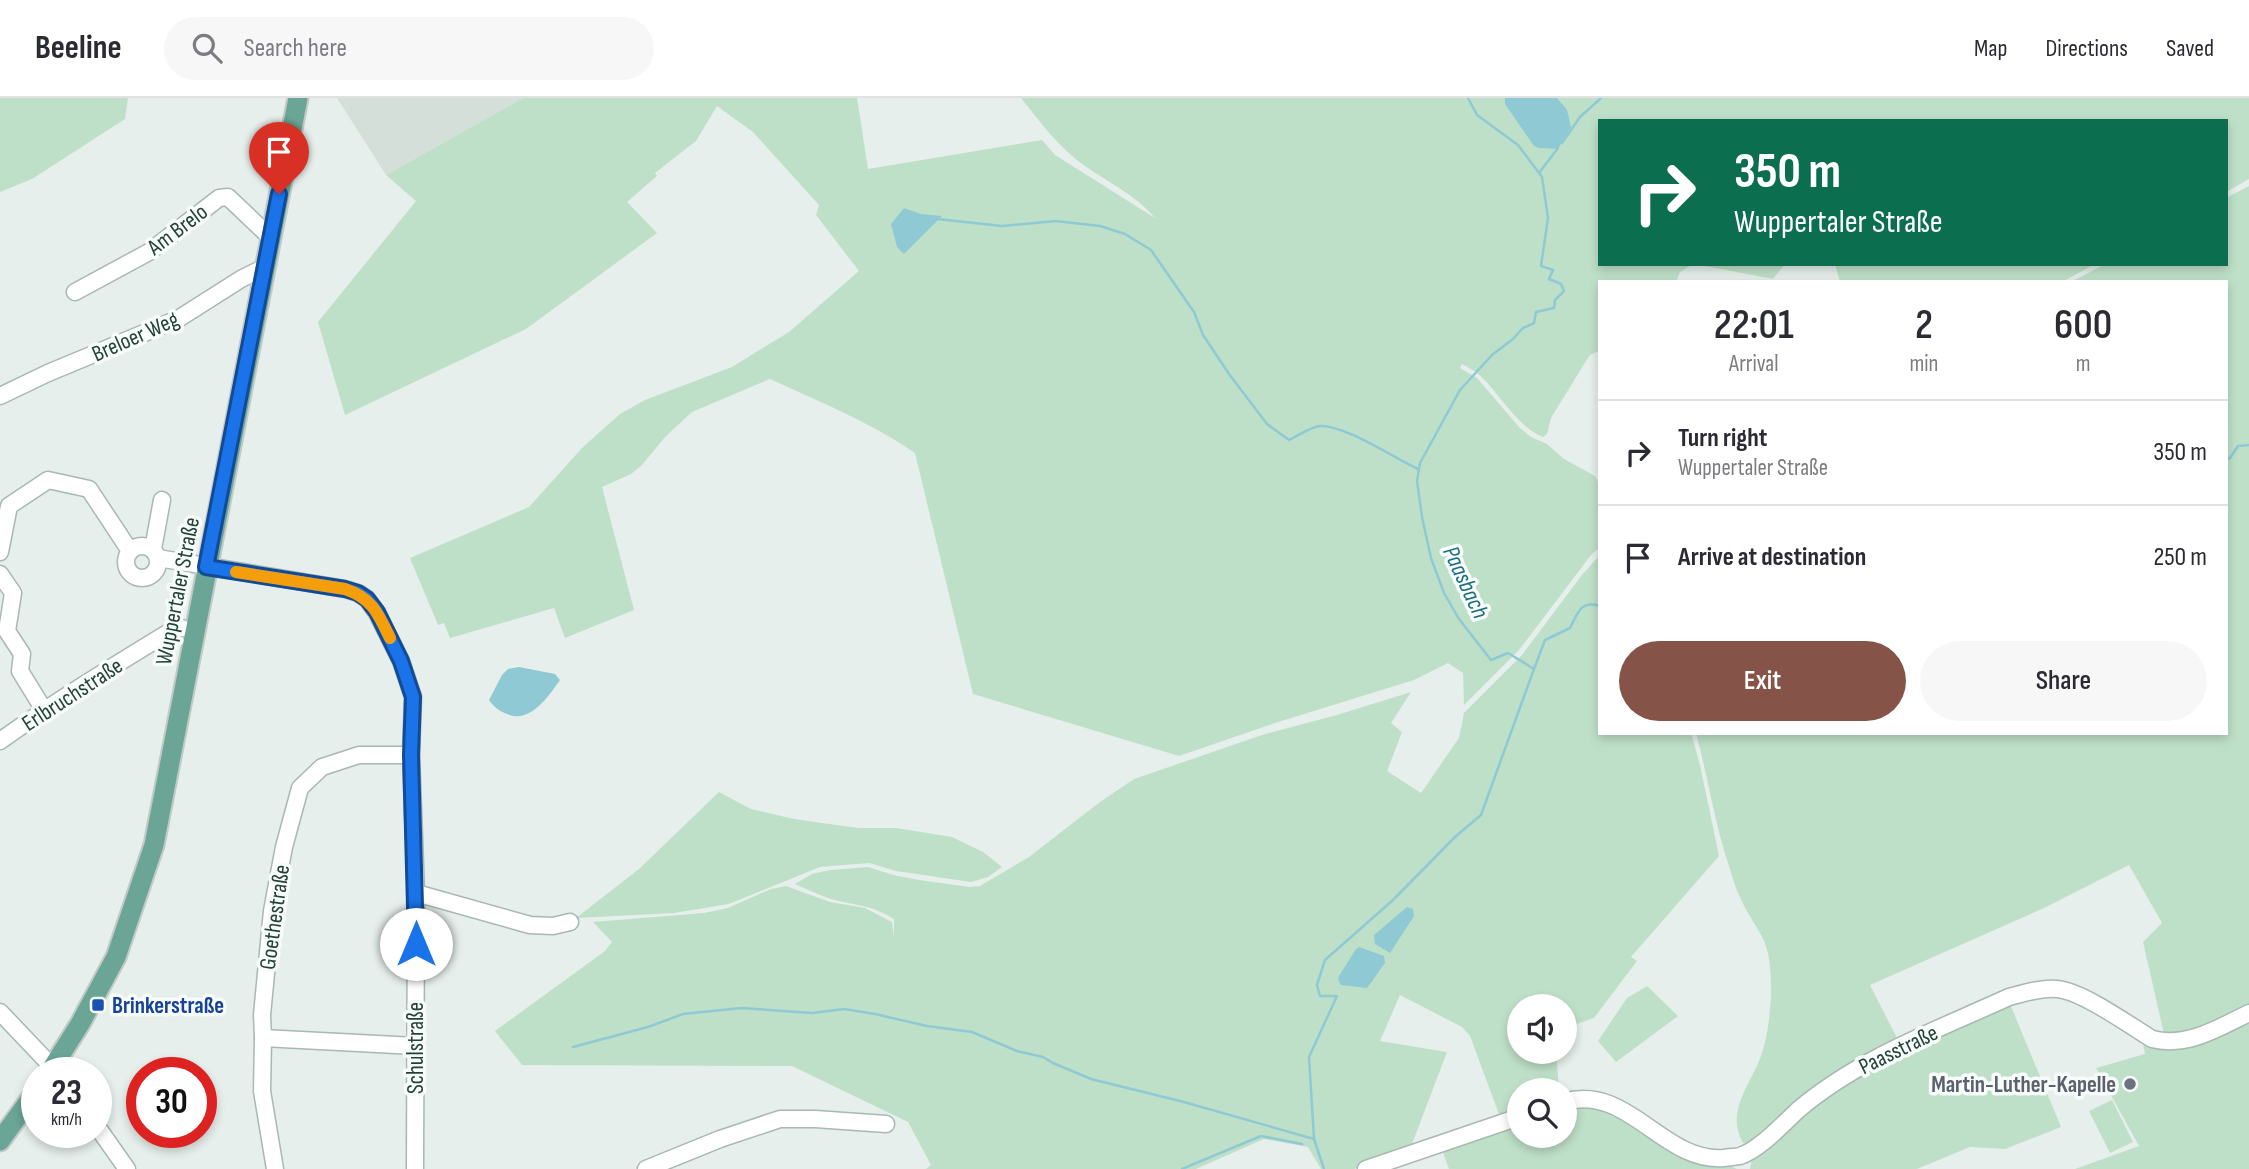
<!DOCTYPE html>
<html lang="en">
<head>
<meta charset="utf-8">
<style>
	:root { --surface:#fff; --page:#f7f7f7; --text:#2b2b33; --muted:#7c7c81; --line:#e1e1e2; --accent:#855347 }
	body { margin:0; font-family:"Sofia Sans Condensed",sans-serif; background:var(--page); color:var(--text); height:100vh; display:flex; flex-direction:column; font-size:26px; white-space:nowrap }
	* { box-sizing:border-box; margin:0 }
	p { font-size:23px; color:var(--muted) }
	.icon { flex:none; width:38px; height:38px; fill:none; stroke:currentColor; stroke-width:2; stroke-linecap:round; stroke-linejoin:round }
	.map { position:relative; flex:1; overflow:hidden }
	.sheet { position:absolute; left:1598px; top:182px; width:630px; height:455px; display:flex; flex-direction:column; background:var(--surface); border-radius:0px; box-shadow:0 4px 10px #0003 }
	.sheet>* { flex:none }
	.hud { position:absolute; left:1598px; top:21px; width:630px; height:147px; border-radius:0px; box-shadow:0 4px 10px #0003; background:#0b6e4f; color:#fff; overflow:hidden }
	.controls { position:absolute; left:1507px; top:896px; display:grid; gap:14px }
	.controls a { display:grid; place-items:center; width:70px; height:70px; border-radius:50%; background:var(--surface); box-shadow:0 4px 10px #0003; font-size:35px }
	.speed { position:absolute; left:21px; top:959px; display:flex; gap:14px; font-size:35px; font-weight:700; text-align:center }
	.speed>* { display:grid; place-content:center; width:91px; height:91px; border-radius:50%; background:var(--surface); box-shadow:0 4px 10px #0003; line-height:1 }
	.speed small { font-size:18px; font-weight:400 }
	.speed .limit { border:10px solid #d22; background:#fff; color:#111 }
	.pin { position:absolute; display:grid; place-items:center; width:60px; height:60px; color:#fff; margin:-72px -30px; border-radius:50% 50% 50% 0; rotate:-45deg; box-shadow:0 0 7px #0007 }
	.pin .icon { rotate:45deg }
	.me { position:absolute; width:77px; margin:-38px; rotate:0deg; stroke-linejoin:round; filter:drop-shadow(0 0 5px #0008) }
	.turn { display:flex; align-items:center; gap:24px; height:147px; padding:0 21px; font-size:32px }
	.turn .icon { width:91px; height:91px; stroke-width:2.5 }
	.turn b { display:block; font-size:49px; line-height:60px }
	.eta { display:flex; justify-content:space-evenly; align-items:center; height:119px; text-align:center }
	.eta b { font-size:42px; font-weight:600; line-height:49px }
	.cta { display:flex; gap:14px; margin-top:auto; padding:14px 21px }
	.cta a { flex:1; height:80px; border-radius:42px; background:var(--accent); color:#fff; font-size:28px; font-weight:600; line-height:80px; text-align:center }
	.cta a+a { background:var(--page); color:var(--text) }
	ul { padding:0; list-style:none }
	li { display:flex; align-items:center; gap:21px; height:105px; padding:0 21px; border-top:2px solid var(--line) }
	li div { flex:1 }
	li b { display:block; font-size:26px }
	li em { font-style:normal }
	header { display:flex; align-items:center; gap:42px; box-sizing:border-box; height:98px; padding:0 35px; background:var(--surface); border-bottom:2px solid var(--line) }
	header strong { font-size:33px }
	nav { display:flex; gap:38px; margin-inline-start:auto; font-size:24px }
	.search { width:490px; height:63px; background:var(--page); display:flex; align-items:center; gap:18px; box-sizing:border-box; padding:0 24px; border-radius:38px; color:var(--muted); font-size:26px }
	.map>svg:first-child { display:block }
	.built { fill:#d4dfda }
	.green { fill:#bfe0c8 }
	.water { fill:#8ec9d4 }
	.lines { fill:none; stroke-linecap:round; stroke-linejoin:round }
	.stream { stroke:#8ec9d4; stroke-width:2.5 }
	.minor-casing { stroke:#a8b8b2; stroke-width:19 }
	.major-casing { stroke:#c2cac8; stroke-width:23 }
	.minor { stroke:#fff; stroke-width:16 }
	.major { stroke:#6aa596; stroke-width:19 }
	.route-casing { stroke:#114b97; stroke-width:18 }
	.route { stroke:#1a73e8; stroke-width:12 }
	.slow { stroke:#f59e0b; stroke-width:12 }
	.transit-dot { fill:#1a4fb4; stroke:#f7fbf9; stroke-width:2.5 }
	.worship-dot { fill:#6b7280; stroke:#f7fbf9; stroke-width:2.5 }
	.labels { text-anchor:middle; stroke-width:7; stroke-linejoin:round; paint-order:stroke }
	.street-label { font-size:23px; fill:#24423a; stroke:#f7fbf9 }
	.transit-label { font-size:23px; font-weight:bold; fill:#164399; stroke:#f7fbf9; text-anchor:start }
	.worship-label { font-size:23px; font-weight:bold; fill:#5b616d; stroke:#f7fbf9; text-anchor:end }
	.water-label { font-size:24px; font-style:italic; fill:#1c6f80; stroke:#f7fbf9 }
</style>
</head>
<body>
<header>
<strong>Beeline</strong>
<div class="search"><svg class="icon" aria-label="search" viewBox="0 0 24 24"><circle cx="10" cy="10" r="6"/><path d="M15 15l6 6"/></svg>Search here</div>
<nav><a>Map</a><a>Directions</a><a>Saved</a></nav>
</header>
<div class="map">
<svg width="2249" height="1071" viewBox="0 0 2249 1071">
	<rect width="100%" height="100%" fill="#e6efeb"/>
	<polygon class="built" points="337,0 523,0 386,77"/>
	<g class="green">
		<polygon points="0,0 128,0 125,21 32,81 0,94"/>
		<path d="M523 0H857L868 71 1042 42 1055 57 1155 120C1137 98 1108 84 1085 68 1060 51 1040 24 1021 0H2249V81L2226 94V23H1600V166H1693L1680 174 1676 184H1600L1599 253 1590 257 1586 263 1551 320 1547 336 1543 339C1514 327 1500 294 1477 275 1473 272 1467 269 1462 266L1460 270 1477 280 1520 330 1531 339 1547 346 1564 361 1595 378 1599 386V450L1591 457 1519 552 1464 607 1463 575 1448 565 1414 582 1275 625 1179 658 973 596 915 355C870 324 820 304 770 281L692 314 666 338 641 368 631 376 602 389 634 512 565 540 554 510 450 540 444 525 438 527 410 460 529 409 583 349 620 316 645 302 732 269 789 234 859 173 816 117 819 107 753 34 717 8 696 43 655 75 657 78 627 104 657 135 526 231 345 317 318 224 416 103 386 77Z"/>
		<path d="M2249 88V910L2174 940 2164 936 2143 844 2162 825 2129 767 2044 810 1870 887 1899 944 1751 1046 1743 1045C1724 1013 1753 984 1762 955 1768 936 1770 916 1771 897 1771 880 1771 859 1764 843 1758 829 1747 816 1741 801 1736 792 1733 781 1730 771 1715 727 1708 680 1696 635H2226V184H2071L2105 166H2226V100Z"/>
		<polygon points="1695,166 1785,166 1773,181"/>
		<polygon points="1835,166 2095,166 2062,184 1840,184"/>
		<path d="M1599 458 1600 635H1691L1700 667 1719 758 1631 859 1637 863 1594 920 1565 930 1564 908H1519V954H1556L1559 992H1519V1012L1500 1019 1470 938 1462 929 1400 897 1380 943 1447 954 1410 1051 1354 1071H1321L1308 1049 1264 1041 1196 1071H926L931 1067 908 1024 792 968 522 967 495 933 605 853 612 844 593 824 704 815 728 810 771 791 786 788 830 804 865 810 892 824 894 840V821C869 806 857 808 831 801 819 797 807 791 795 786L812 776 830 772 868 769 893 777 919 782 970 789 980 788 1029 759 1100 704 1134 681 1265 636 1337 617 1411 594 1391 625 1402 634 1387 673 1421 695 1459 640 1464 615 1522 557 1582 477Z"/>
		<polygon points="719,694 751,711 794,721 858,730 896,730 952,739 983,754 1002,769 988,779 971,784 896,773 869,765 820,769 729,806 674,815 576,820 639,771"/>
		<polygon points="1647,888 1678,918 1616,964 1598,943 1627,900"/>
		<polygon points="2010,906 2061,1029 2005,1051 1970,1049 1917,1071 1750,1071 1752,1061 1809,1010 1860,975 1945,934"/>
		<polygon points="2249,920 2249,1071 2075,1071 2139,1048 2096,970 2145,956 2142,940 2157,947"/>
		<polygon points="2112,1002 2133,1044 2110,1055 2089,1013"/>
		<polygon points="1594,1005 1737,1071 1449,1071 1442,1051 1519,1023 1519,1038 1564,1038 1565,1009"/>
	</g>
	<g class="water">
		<polygon points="1505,0 1557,0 1567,12 1571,29 1558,51 1539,50 1534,48 1505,6"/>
		<polygon points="904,110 921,116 942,118 904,156 897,149 891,126"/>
		<path d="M519 569 555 576 560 582C548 599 530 626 507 616 499 613 494 609 489 602L502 577 508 571Z"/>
		<polygon points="1407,809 1413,811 1414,818 1390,855 1375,846 1374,837"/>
		<polygon points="1359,849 1384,858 1385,865 1367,890 1341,887 1338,881 1339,878 1356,851"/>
	</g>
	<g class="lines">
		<g class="stream">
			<polyline points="1562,45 1580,19 1601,0"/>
			<polyline points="1539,75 1558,50"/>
			<path d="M937 121 1002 128 1056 123 1100 128 1125 136 1151 152 1194 214 1203 237 1229 276 1267 326 1289 342C1298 338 1310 329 1320 328 1345 327 1394 360 1418 371"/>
			<polyline points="2226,361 2230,360 2238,348 2249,347"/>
			<path d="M1534 571 1545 542 1570 530C1578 515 1580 502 1600 508"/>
			<polyline points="573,949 648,929 683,916 741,910 812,915 844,911 875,916 927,928 972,934 1017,953 1043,959 1053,965 1091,981 1184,1004 1314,1041"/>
			<polyline points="1182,1071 1261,1038 1302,1046"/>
			<polyline points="1324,1071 1314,1041 1309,959 1337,898 1320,898 1317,887 1325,862 1393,802 1456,738 1481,717 1534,571 1508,555 1491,562 1459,521 1444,495 1431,460 1422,419 1417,383 1420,365 1460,292 1492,257 1513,241 1523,230 1534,225 1536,214 1554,210 1555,202 1564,193 1561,186 1549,181 1553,172 1541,168 1548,120 1542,79 1518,47 1477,17 1468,0"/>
		</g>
		<g class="minor-casing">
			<g id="minor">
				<polyline points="75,194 149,154 219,100 228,99 270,139"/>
				<polyline points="0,298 48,275 178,221 241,181 265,169"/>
				<circle cx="142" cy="464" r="16"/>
				<polyline points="153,451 162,402"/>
				<polyline points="0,454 9,408 48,382 89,391 130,453"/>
				<polyline points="158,460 345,491 358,495 367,501 377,515 401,563 413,599 411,657 416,795 415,1071"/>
				<polyline points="0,476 13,495 7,533 22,556 20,573 44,612"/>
				<path d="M0 643C56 603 115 567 174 531L182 530"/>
				<polyline points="416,795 530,827 553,828 570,824"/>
				<polyline points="0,914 58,975"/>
				<polyline points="263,940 415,948"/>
				<path d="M1564 1004C1628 985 1663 1065 1724 1060 1729 1059 1735 1059 1740 1058 1759 1052 1783 1026 1798 1012 1859 960 1937 932 2009 899 2024 895 2040 890 2057 891 2082 893 2129 927 2152 941 2187 950 2218 930 2249 915"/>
				<polyline points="96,1027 127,1071"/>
				<polyline points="275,1071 262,993 263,940 262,917 272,813 284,749 300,690 322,669 359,657 411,657"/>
				<polyline points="646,1071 720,1041 780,1021 815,1021 886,1026"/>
				<polyline points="1366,1071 1519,1019"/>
			</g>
		</g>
		<g class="major-casing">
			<g id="major">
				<polyline points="49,975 80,926 116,859 154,747 298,0"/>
				<polyline points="0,1043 37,992"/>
			</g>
		</g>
		<use href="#minor" class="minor"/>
		<use href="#major" class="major"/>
	</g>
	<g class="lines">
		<g class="route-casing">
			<polyline id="route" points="279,96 206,469 345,491 358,495 367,501 377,514 401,563 413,599 411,657 416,846"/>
		</g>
		<use href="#route" class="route"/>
		<path class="slow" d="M236 474 345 491C372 500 378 515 390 540"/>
	</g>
	<rect class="transit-dot" x="91" y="900" width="14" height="14" rx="3.5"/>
	<circle class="worship-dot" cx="2130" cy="986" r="7"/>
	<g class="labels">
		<g class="street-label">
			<text transform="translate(177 131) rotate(-37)" y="8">Am Brelo</text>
			<text transform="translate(135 238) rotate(-24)" y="8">Breloer Weg</text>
			<text transform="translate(177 493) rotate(-79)" y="8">Wuppertaler Straße</text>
			<text transform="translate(72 596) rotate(-33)" y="8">Erlbruchstraße</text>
			<text transform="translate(274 819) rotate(-82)" y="8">Goethestraße</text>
			<text transform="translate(415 950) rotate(-90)" y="8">Schulstraße</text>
			<text transform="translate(1898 951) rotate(-26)" y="8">Paasstraße</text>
		</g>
		<g class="transit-label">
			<text x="112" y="915">Brinkerstraße</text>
		</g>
		<g class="worship-label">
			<text x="2116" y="994">Martin-Luther-Kapelle</text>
		</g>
		<g class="water-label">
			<text transform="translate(1466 484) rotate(65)" y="8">Paasbach</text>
		</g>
	</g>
</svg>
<div class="controls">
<a><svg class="icon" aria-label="sound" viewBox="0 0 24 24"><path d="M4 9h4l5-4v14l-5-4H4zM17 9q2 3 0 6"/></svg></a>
<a><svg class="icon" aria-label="search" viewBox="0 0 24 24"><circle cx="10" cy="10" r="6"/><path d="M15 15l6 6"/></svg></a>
</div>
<div class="speed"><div>23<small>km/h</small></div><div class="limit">30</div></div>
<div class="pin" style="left:279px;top:96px;background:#d93025"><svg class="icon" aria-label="arrive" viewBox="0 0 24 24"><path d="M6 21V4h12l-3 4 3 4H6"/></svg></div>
<svg class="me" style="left:416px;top:846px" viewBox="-20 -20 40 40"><circle r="19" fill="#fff"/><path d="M0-13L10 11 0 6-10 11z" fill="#1a73e8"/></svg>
<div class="hud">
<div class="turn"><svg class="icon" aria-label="right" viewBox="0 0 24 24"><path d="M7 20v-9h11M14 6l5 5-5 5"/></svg><div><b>350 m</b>Wuppertaler Straße</div></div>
</div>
<section class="sheet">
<div class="eta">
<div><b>22:01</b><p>Arrival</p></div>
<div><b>2</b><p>min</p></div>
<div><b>600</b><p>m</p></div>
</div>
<ul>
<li><svg class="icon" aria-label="right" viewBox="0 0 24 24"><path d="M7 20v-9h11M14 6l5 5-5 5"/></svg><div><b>Turn right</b><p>Wuppertaler Straße</p></div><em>350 m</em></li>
<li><svg class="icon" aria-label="arrive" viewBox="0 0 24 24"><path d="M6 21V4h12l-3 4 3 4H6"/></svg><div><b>Arrive at destination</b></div><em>250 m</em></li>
</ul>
<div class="cta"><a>Exit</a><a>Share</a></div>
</section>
</div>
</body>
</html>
